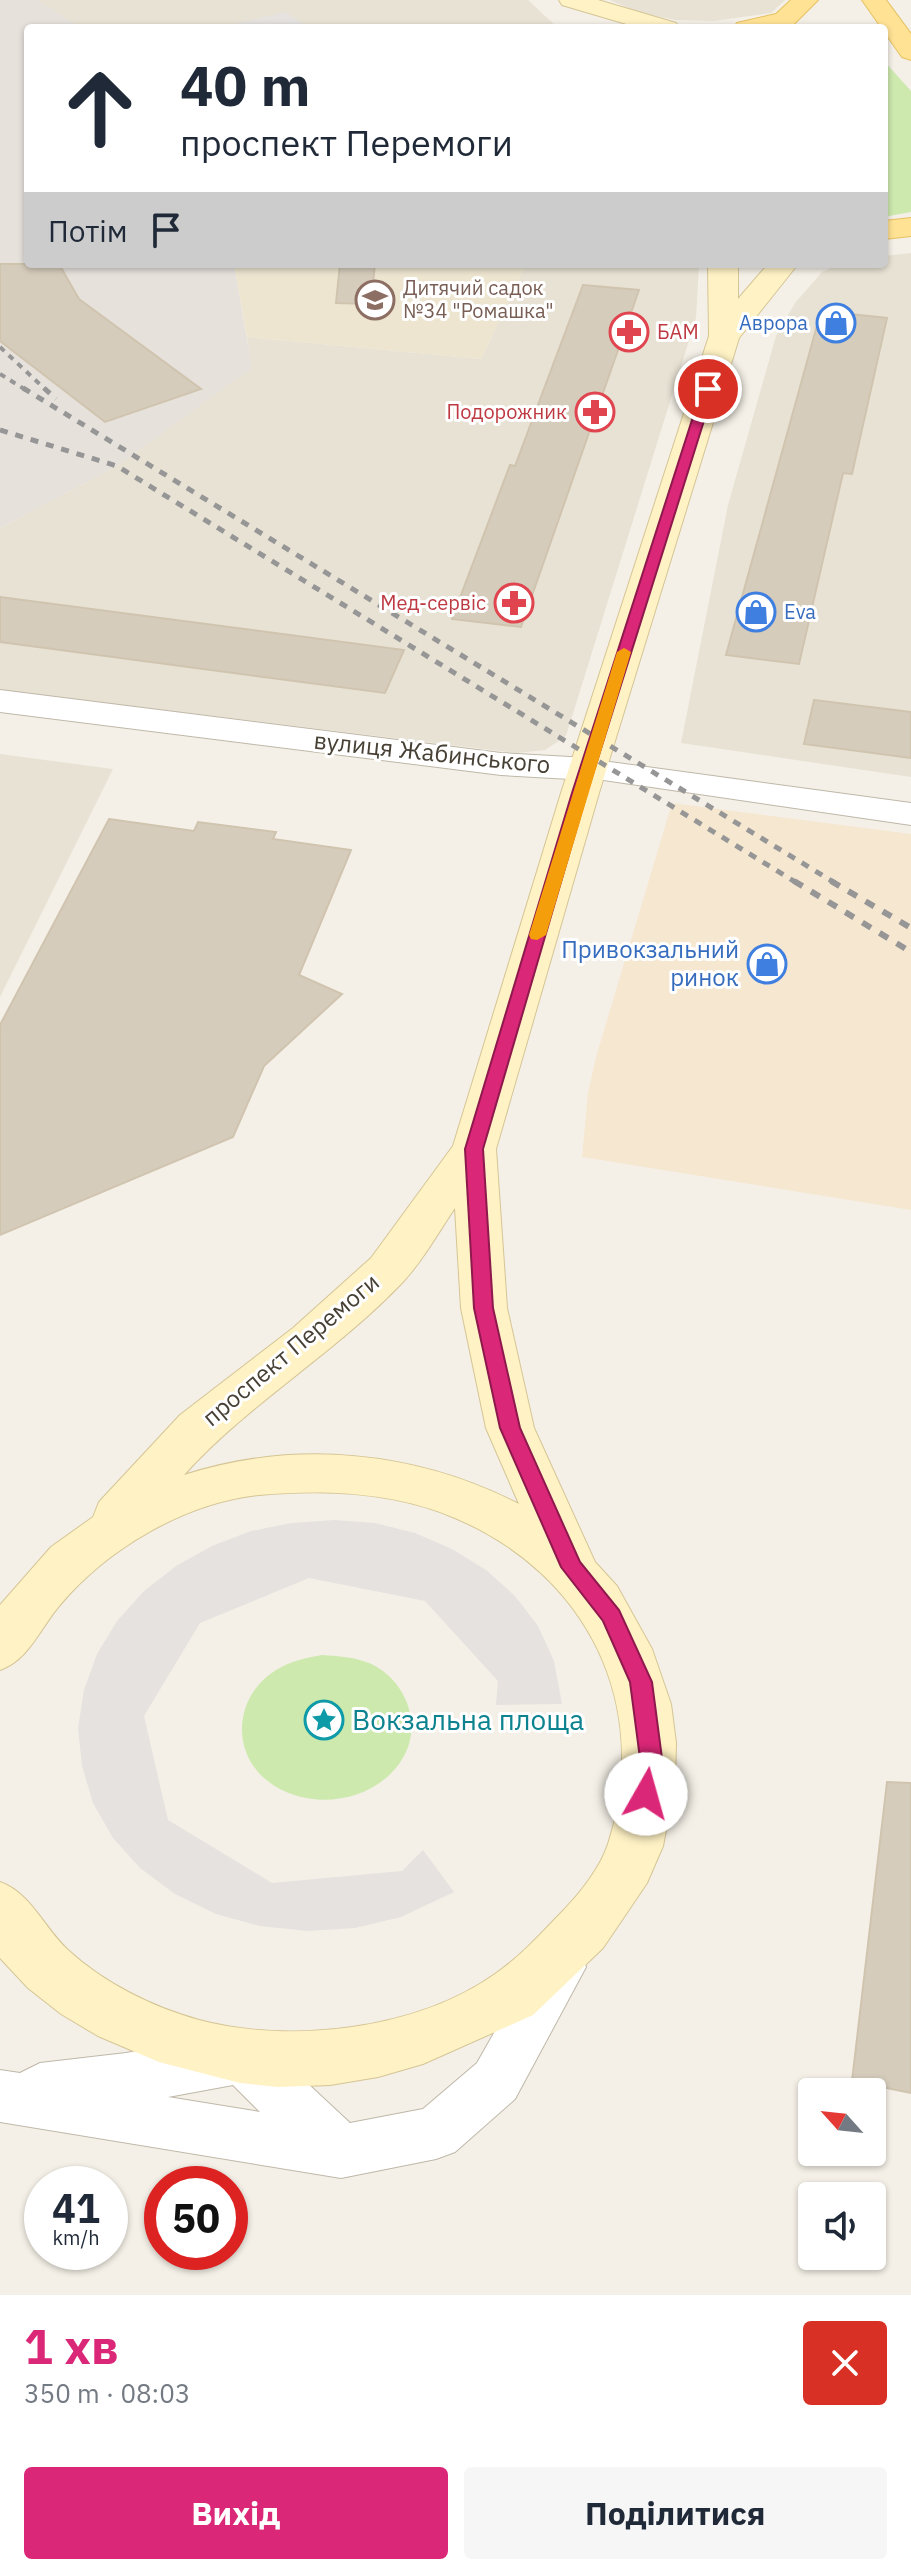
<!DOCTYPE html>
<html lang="uk">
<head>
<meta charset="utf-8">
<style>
	:root { --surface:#fff; --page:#f6f6f7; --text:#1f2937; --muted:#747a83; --accent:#db2777 }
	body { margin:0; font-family:"IBM Plex Sans",sans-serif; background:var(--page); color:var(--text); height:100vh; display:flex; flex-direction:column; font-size:30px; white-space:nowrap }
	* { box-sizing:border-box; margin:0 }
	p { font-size:26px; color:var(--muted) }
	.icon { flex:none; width:44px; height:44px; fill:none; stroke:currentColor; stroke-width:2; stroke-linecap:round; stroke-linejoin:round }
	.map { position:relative; height:2295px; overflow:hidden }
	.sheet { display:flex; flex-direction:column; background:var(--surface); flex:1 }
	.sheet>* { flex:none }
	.hud { position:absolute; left:24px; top:24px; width:864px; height:244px; border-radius:8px; box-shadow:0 2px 6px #0004; background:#fff; color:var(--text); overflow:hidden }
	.needle { width:52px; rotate:297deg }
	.tools { position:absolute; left:798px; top:2078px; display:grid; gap:16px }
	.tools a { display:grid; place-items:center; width:88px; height:88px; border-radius:8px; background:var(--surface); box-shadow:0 2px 6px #0004; font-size:40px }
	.speed { position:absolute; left:24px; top:2166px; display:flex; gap:16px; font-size:40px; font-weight:700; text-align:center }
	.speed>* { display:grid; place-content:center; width:104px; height:104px; border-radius:50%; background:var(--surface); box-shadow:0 2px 6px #0004; line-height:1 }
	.speed small { font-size:20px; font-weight:400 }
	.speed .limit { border:12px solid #d22; background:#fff; color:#111 }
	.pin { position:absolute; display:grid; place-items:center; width:68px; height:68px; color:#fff; margin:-34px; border:4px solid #fff; border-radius:50%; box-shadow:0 2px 8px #0007 }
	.me { position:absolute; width:88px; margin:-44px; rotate:7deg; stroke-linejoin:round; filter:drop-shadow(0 0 6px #0008) }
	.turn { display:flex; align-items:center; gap:28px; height:168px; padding:0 24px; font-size:36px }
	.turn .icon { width:104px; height:104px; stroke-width:2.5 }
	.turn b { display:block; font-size:56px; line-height:68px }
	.then { display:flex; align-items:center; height:76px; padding:0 24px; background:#0003; gap:16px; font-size:30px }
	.round { display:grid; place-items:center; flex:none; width:84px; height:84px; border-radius:8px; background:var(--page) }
	.overview { display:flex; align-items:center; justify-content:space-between; height:136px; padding:0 24px }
	h1 { font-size:48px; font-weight:700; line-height:60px; color:var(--accent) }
	.button { display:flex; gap:16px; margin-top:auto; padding:16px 24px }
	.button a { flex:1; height:92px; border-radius:8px; background:var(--accent); color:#fff; font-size:32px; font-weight:700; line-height:92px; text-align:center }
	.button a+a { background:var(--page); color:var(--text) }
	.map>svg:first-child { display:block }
	.residential { fill:#e8e2d4 }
	.commercial { fill:#f6e7d1 }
	.industrial { fill:#e6e1db }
	.education { fill:#ede5d0 }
	.green { fill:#cde9ae }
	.parking { fill:#e5e2df }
	.building { fill:#d6ccbc; stroke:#d0c4af; stroke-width:2 }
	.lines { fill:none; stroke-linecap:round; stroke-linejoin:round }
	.minor-casing { stroke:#bfb8a9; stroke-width:2 }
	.tertiary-casing { stroke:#bfb8a9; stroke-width:2 }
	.secondary-casing { stroke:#d5c595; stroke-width:2 }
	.primary-casing { stroke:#e6c162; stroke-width:2 }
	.minor { fill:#fff; fill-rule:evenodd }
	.tertiary { fill:#fff; fill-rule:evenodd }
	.secondary { fill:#fff2c5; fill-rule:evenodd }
	.primary { fill:#ffe294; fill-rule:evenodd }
	.rail-far2 { stroke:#969696; stroke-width:4; stroke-dasharray:6 6; stroke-linecap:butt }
	.rail-far1 { stroke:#969696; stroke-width:5; stroke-dasharray:8 8; stroke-linecap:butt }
	.rail { stroke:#969696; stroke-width:6; stroke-dasharray:10 10; stroke-linecap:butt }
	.route { fill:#db2777; stroke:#8e194d; stroke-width:2 }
	.slow { fill:#f59e0b }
	.labels { text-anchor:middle; stroke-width:6; stroke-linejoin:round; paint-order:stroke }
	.far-education-label { font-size:20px; fill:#785e54; stroke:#fff; text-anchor:start }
	.far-shop-label { font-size:20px; fill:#366cbe; stroke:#fff; text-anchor:end }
	.far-health-label { font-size:20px; fill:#be3a42; stroke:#fff; text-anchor:end }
	.street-label { font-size:24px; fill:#474035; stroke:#fff }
	.shop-label { font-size:24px; fill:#366cbe; stroke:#fff; text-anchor:end }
	.near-culture-label { font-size:28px; fill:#0d838f; stroke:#fff; text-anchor:start }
</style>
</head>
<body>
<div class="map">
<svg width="911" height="2295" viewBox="0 0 911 2295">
	<rect width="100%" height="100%" fill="#f4f0e7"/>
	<g class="residential">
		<polygon points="37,0 528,0 558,28 147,28 141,24 81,28"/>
		<polygon points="610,0 785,0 771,13 714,21 675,20 638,12"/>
		<polygon points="911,253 911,777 681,743 728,505 776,336 795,303 822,272 839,264 884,264 884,256"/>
		<polygon points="526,264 699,264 696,318 566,736 545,750 517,753 0,690 0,528 117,466 251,368 247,337 481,359"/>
		<polygon points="0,754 113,769 0,997"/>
	</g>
	<polygon class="commercial" points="672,803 911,834 911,1210 582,1157 588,1093 596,1057"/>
	<polygon class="industrial" points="0,0 38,0 81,28 28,28 28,264 234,264 252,368 117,466 0,528"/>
	<polygon class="education" points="234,264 526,264 481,359 247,337"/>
	<g class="green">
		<polygon points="884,61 911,91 911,212 884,217"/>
		<path d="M322 1655C338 1656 353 1657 369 1663 408 1680 425 1729 399 1764 370 1804 307 1811 269 1782 230 1753 234 1696 276 1670 291 1661 305 1658 322 1655Z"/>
	</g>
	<g class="parking">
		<polygon points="285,12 309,28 218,28"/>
		<polygon points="334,1520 375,1523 415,1533 452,1549 486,1570 515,1596 538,1626 554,1661 562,1704 496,1705 498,1681 425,1601 309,1578 200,1623 144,1716 168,1820 272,1883 402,1871 423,1850 454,1892 401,1917 355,1928 308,1931 260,1926 216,1914 175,1894 140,1868 113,1838 93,1803 82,1766 78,1728 84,1690 97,1654 117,1621 144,1591 176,1566 212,1546 251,1531 292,1523"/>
	</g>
	<g class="building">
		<polygon points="0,264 59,264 79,299 201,389 105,422 0,341"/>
		<polygon points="340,264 375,264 371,304 336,303"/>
		<polygon points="583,285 639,290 521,627 452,619 510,465 515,466"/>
		<polygon points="821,311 887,318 852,474 843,473 799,664 726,655"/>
		<polygon points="0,597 404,650 385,693 0,642"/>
		<polygon points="814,700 911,712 911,758 804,744"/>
		<polygon points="109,819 194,831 198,822 276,832 273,839 351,850 299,975 342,994 264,1066 233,1137 0,1235 0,1025"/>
		<polygon points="887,1782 911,1783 911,2093 852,2081"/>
	</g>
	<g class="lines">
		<g class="minor-casing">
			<g id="minor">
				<polygon points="588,759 911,803 911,825 576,776 571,769 576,762"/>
				<path d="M560 1943 579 1950 586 1967 515 2099 455 2152 436 2159 341 2178 0 2122V2070L20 2073 40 2063 126 2053 242 2033 261 2040 350 2123 423 2109 477 2063 541 1950ZM233 2085 260 2112 168 2097Z"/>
			</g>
		</g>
		<g class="tertiary-casing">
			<polygon id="tertiary" points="0,690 501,753 588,758 601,761 607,769 601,777 588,780 501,775 0,712"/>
		</g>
		<g class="secondary-casing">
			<g id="secondary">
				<polygon points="559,0 598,0 676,23 680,28 640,28 562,5"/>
				<path d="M708 264H738V299L768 264H798L739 338 599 793 496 1149 507 1308 534 1428 595 1562 617 1586 652 1649 671 1704 676 1743 675 1782 663 1846 647 1883 603 1948 533 2015 423 2064 378 2077 330 2085 278 2087 240 2083 159 2062 98 2036 61 2014 28 1988 0 1958V1882C31 1893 44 1928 68 1950 104 1983 152 2007 199 2020 291 2044 416 2030 495 1974 517 1959 537 1938 556 1918 576 1898 599 1871 608 1844 653 1705 587 1574 455 1518 395 1492 323 1489 259 1495 185 1503 108 1548 60 1605 40 1628 29 1660 0 1670V1605L51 1547 93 1517 99 1502 180 1415 293 1328 371 1258 453 1146 561 793 709 336ZM455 1208 461 1308 486 1428 519 1504C416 1451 295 1439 184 1475 249 1403 334 1354 401 1284 422 1262 438 1233 455 1208Z"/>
			</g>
		</g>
		<g class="primary-casing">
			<g id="primary">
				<polygon points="791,0 818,0 793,25 733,28 737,23 776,14"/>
				<polygon points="862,0 886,0 911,34 911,60 902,57"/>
				<polygon points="911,218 911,236 884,239 884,221"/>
			</g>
		</g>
		<use href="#minor" class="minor"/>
		<use href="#tertiary" class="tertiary"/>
		<use href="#secondary" class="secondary"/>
		<use href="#primary" class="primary"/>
		<g class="rail-far2">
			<polyline points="0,347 46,390"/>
			<polyline points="0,374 26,390"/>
		</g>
		<g class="rail-far1">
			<polyline points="23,388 835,883"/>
			<polyline points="44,388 56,399"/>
			<polyline points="0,430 117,466 797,883"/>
		</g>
		<g class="rail">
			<polyline points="794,881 911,952"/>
			<polyline points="831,881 911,928"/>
		</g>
	</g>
	<polygon class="route" points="708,385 714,389 587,793 483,1149 493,1308 520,1428 580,1562 619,1610 652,1682 663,1766 654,1801 646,1804 638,1801 634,1794 641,1766 630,1682 603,1621 561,1567 500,1428 474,1308 465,1149 572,793 702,389"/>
	<polygon class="slow" points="624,648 631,652 546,935 537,940 531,939 529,935 617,652"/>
	<defs>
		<g id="school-ring" transform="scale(2)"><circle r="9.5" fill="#fff" stroke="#8d6e63" stroke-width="1.5"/><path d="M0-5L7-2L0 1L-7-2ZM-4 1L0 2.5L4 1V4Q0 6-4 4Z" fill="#8d6e63"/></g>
		<g id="shop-ring" transform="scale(2)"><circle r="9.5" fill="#fff" stroke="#3f7fe0" stroke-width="1.5"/><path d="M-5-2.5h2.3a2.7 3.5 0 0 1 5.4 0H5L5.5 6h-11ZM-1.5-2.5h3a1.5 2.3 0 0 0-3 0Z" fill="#3f7fe0"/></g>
		<g id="pharmacy-ring" transform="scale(2)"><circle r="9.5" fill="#fff" stroke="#e0444e" stroke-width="1.5"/><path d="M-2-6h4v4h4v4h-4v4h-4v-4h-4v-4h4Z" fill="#e0444e"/></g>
		<g id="sight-ring" transform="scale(2)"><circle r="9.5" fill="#fff" stroke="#0f9aa8" stroke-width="1.5"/><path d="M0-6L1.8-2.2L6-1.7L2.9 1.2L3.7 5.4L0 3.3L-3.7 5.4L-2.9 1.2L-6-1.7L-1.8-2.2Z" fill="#0f9aa8"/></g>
	</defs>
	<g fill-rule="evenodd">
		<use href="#school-ring" x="375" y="300"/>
		<use href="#shop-ring" x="836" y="323"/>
		<use href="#pharmacy-ring" x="629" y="332"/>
		<use href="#pharmacy-ring" x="595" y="412"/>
		<use href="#pharmacy-ring" x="514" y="603"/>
		<use href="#shop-ring" x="756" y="612"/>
		<use href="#shop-ring" x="767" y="964"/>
		<use href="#sight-ring" x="324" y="1720"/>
	</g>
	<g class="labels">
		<g class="far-education-label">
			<text x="403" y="295">Дитячий садок<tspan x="403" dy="23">№34 "Ромашка"</tspan></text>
		</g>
		<g class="far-shop-label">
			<text x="808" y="330">Аврора</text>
			<text x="784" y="619" text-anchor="start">Eva</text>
		</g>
		<g class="far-health-label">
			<text x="657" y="339" text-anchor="start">БАМ</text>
			<text x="567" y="419">Подорожник</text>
			<text x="486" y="610">Мед-сервіс</text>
		</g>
		<g class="street-label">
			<text transform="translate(432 753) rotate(6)" y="8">вулиця Жабинського</text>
			<text transform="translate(291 1350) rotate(-40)" y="8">проспект Перемоги</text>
		</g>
		<g class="shop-label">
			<text x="739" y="958">Привокзальний<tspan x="739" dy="28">ринок</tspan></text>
		</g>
		<g class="near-culture-label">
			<text x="352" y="1730">Вокзальна площа</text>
		</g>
	</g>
</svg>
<div class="tools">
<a><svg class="needle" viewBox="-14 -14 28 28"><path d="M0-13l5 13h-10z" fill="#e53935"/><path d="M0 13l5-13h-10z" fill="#747a83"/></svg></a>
<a><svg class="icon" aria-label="sound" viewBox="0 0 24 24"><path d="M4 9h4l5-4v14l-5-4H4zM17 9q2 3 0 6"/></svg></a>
</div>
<div class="speed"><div>41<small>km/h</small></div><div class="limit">50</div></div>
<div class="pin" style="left:708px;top:389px;background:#d93025"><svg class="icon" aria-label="arrive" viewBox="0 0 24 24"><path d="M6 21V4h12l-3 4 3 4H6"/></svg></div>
<svg class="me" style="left:646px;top:1794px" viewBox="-20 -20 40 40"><circle r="19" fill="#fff"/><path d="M0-13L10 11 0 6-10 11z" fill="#db2777"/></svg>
<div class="hud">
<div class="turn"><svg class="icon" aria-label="ahead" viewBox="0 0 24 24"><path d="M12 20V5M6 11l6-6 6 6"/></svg><div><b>40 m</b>проспект Перемоги</div></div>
<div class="then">Потім<svg class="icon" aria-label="arrive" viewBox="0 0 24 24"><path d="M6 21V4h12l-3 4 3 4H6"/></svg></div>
</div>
</div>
<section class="sheet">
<div class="overview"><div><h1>1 хв</h1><p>350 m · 08:03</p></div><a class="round" style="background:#d93025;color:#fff"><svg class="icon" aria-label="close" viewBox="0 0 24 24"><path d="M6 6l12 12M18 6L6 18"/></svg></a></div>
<div class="button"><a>Вихід</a><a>Поділитися</a></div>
</section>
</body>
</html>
